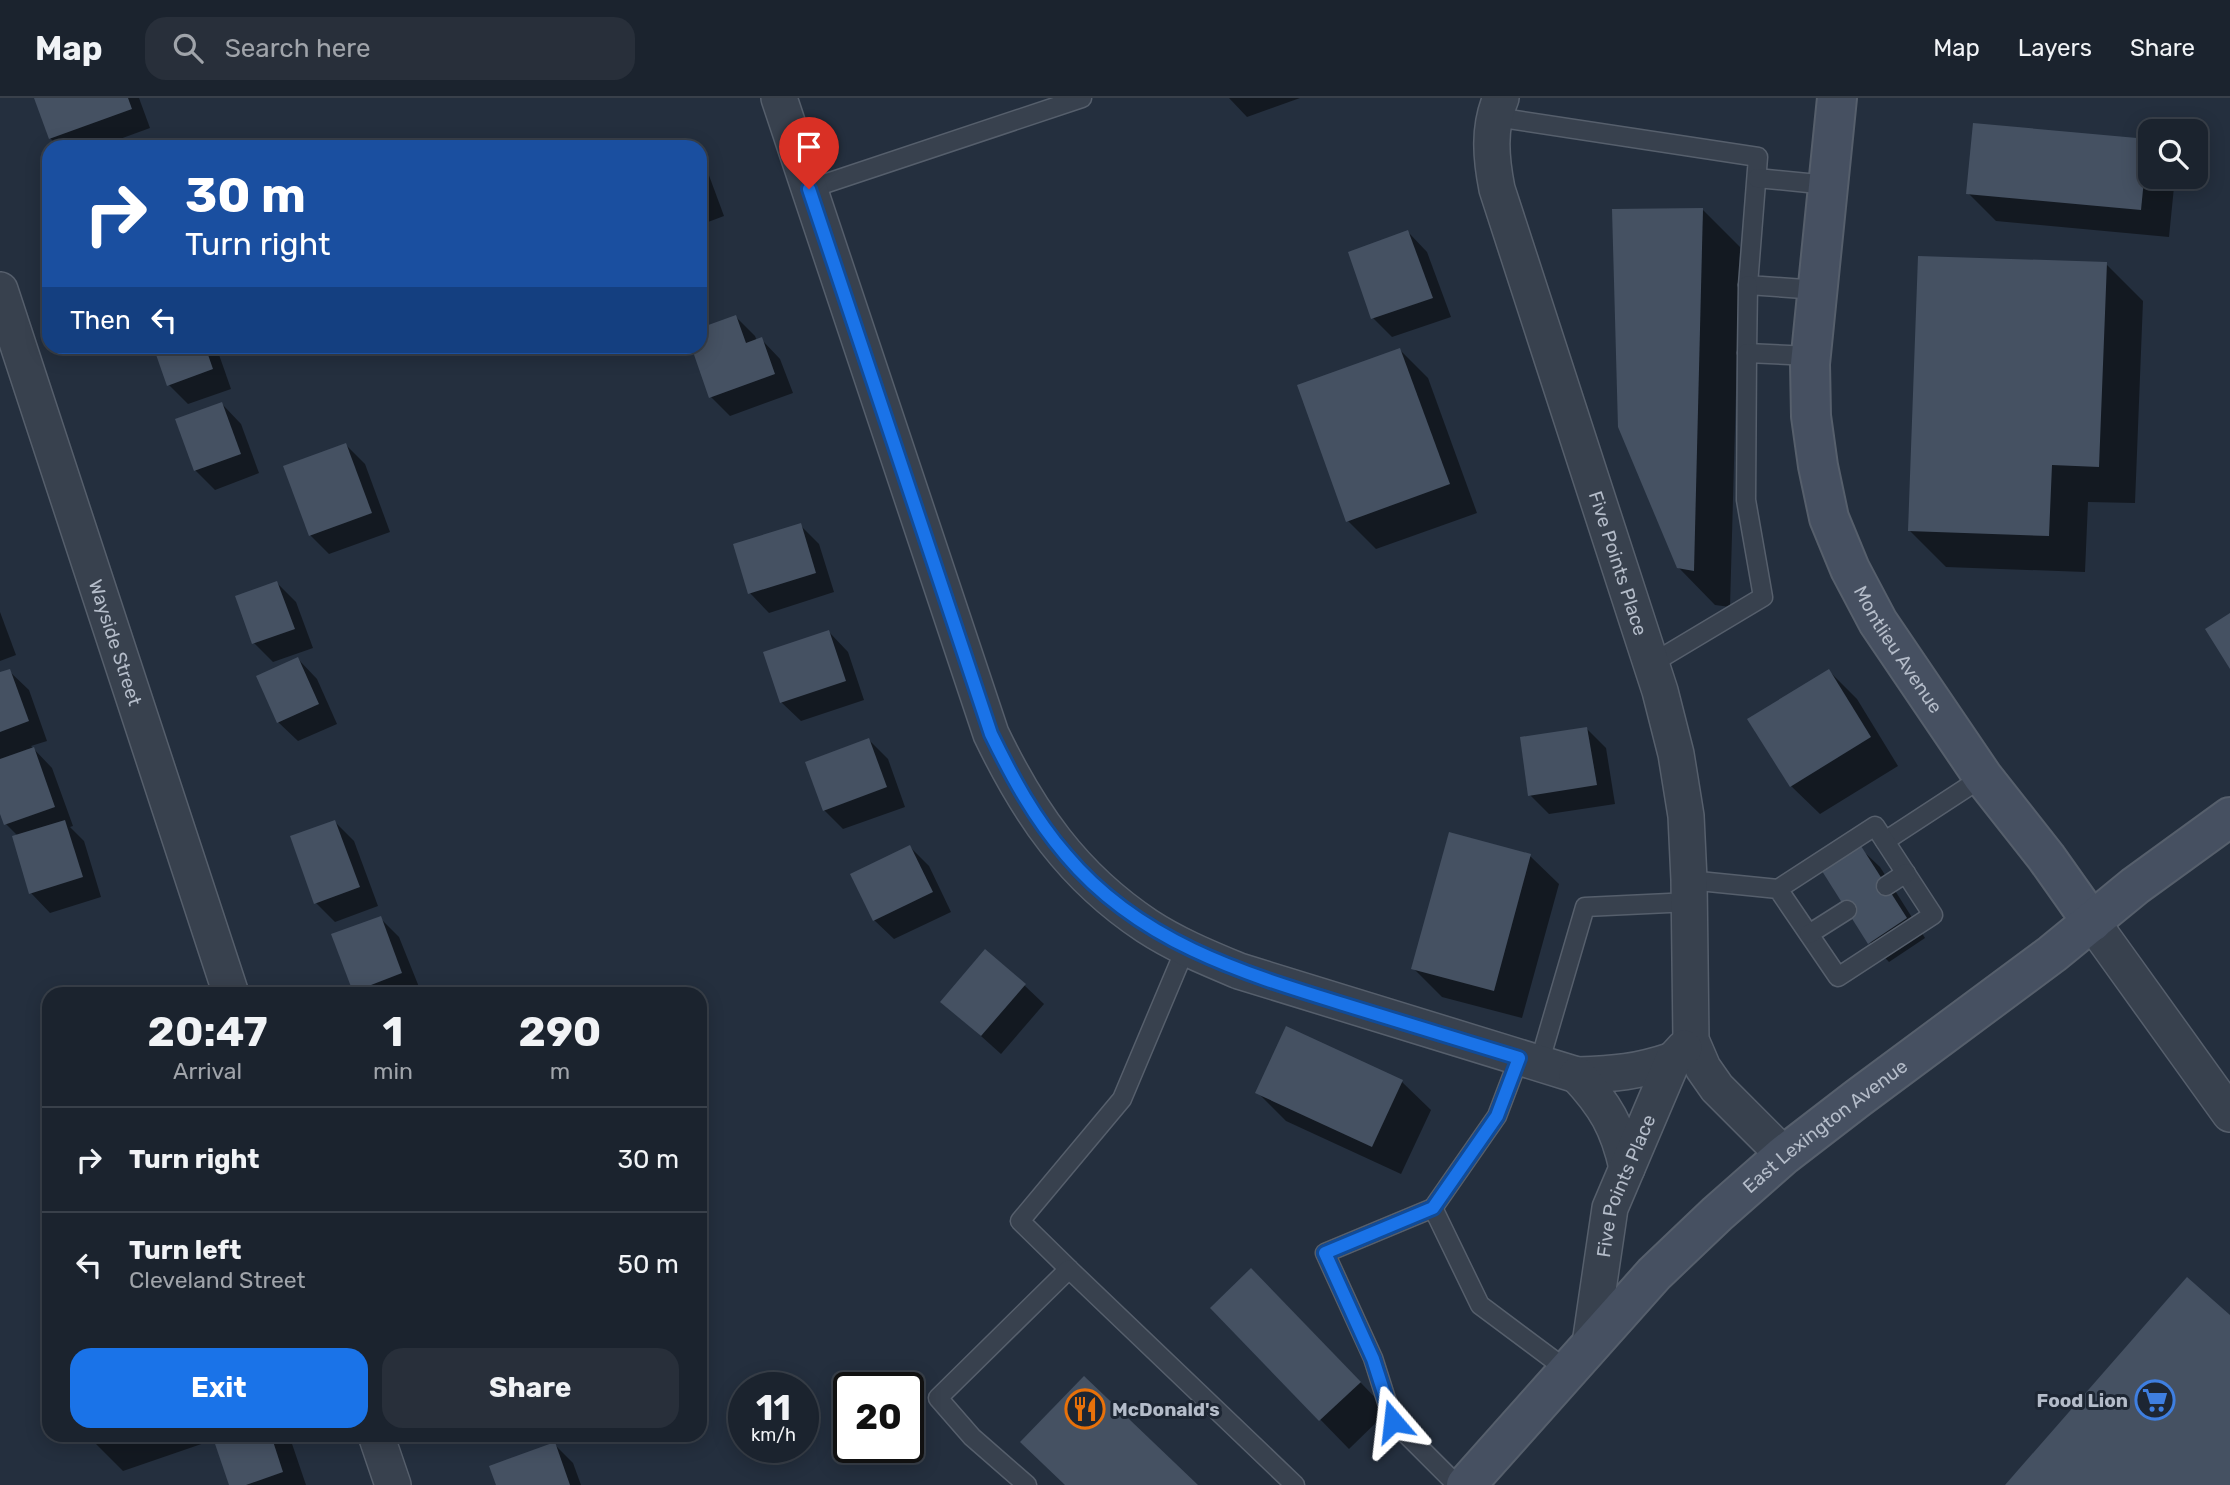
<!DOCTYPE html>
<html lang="en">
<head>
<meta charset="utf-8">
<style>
	:root { --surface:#1b232e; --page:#282f3a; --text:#f1f3f6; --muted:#a0a4aa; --line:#39404a; --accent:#1a73e8 }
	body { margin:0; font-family:Rubik,sans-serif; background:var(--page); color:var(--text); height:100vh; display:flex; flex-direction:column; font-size:26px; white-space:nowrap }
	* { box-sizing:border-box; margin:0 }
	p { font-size:23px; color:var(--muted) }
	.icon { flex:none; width:38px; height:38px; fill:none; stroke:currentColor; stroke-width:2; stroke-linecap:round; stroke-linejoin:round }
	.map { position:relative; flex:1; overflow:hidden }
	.panel { position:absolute; left:42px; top:889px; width:665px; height:455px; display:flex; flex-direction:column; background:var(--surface); border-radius:21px; box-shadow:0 4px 18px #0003,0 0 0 2px var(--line) }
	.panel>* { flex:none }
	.hud { position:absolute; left:42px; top:42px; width:665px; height:214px; border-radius:21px; box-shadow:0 4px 18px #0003,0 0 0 2px var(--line); background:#1a4fa0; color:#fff; overflow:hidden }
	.controls { position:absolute; left:2138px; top:21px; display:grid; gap:14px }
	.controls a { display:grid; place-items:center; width:70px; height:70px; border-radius:14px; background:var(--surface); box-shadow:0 4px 18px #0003,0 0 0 2px var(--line); font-size:35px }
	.speed { position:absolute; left:728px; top:1274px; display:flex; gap:14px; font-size:35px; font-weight:700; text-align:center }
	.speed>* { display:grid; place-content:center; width:91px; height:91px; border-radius:50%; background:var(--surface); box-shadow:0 4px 18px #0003,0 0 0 2px var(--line); line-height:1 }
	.speed small { font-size:18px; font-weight:400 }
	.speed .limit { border:4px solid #111; border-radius:10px; background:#fff; color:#111 }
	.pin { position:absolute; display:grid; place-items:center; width:60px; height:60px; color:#fff; margin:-72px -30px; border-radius:50% 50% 50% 0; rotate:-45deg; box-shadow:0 0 7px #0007 }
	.pin .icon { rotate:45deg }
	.me { position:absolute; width:77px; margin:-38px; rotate:343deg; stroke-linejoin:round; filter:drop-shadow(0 0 5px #0008) }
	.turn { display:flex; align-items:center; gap:24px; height:147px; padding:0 28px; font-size:32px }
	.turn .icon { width:91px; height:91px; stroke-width:2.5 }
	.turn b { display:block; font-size:49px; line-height:60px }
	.then { display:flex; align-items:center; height:66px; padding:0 28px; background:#0003; gap:14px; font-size:26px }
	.eta { display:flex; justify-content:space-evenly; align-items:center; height:119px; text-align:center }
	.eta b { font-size:42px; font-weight:700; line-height:49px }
	.primary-button { display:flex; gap:14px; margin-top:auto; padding:14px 28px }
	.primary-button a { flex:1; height:80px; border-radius:21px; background:var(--accent); color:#fff; font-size:28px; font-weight:700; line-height:80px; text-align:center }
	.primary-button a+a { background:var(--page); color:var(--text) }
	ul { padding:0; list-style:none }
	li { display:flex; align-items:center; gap:21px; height:105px; padding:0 28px; border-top:2px solid var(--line) }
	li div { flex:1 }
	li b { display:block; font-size:26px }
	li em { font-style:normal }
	header { display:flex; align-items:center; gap:42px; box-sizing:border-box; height:98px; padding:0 35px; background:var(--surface); border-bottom:2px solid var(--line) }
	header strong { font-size:33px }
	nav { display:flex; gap:38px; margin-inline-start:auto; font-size:24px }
	.search { width:490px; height:63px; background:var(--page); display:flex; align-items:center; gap:18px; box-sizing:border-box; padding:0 24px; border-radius:21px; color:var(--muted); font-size:26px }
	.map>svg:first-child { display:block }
	.shadow { fill:#0007 }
	.building { fill:#455162 }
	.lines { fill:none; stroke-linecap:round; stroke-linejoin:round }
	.lane-casing { stroke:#565f6c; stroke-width:21 }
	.street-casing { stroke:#565f6c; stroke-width:38 }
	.secondary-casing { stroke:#565f6c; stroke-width:42 }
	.lane { stroke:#38414e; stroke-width:18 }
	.street { stroke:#38414e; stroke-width:35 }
	.secondary { stroke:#465061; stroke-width:38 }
	.route-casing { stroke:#114b97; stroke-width:18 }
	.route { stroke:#1a73e8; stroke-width:12 }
	.labels { text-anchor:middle; stroke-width:6; stroke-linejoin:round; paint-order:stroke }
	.street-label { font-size:19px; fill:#b4bcc9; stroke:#1d2633 }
	.poi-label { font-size:19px; font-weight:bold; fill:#b4bcc9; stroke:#1d2633; text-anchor:end }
</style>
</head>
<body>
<header>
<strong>Map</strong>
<div class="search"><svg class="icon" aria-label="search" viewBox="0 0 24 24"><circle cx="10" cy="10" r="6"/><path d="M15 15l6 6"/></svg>Search here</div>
<nav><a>Map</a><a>Layers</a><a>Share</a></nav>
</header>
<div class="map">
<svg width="2230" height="1387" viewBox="0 0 2230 1387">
	<rect width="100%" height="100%" fill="#242f3e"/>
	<g class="shadow">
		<polygon points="35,0 139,0 150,30 98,49 59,49 50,40"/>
		<polygon points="1229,0 1300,0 1247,19"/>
		<polygon points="2147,43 2151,47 2151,79 2175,79 2169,139 1996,123 1968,95"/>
		<polygon points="700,60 704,64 724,118 700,127"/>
		<polygon points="1703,112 1740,149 1730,509 1715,507 1678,469"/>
		<polygon points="1408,134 1427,154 1451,219 1392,239 1373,220"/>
		<polygon points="2106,166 2143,203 2135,405 2088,404 2085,474 1946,469 1909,432"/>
		<polygon points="736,219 755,238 757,243 761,241 780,261 793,295 730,318 711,299 700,248 700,232"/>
		<polygon points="155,248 216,248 231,291 188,306 169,287"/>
		<polygon points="1400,252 1428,280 1477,415 1376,451 1348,423"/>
		<polygon points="222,306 241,326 259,375 215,392 195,372"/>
		<polygon points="346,347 365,366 390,434 329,456 310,437"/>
		<polygon points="800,427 819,446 834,494 769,515 750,495"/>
		<polygon points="277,485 296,504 313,550 273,564 254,545"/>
		<polygon points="0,514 16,557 0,563"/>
		<polygon points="829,534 848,554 864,602 801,623 781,604"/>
		<polygon points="298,561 317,581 337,626 298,643 278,624"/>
		<polygon points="9,573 29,592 47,643 31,648 52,670 73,728 70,729 84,743 101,799 50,815 31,795 18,738 6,726 0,711 0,576"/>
		<polygon points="1829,573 1857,601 1898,668 1820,716 1791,688"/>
		<polygon points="1587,631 1606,650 1615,706 1549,716 1530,697"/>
		<polygon points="869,642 888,661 905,709 843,731 824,712"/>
		<polygon points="335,724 354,743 378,808 335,824 316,805"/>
		<polygon points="910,749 929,768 951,814 894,841 874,822"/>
		<polygon points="1860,750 1880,769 1925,840 1889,864 1870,844"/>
		<polygon points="1530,758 1559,786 1522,920 1442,899 1413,870"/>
		<polygon points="380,820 399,839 421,894 357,896 354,893"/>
		<polygon points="1024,887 1044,906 1001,956 942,903"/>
		<polygon points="1402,984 1431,1012 1401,1076 1286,1023 1257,994"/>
		<polygon points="1280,1201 1388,1313 1349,1351 1212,1210"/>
		<polygon points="92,1337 289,1337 306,1387 231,1387 216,1341 123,1373 94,1344"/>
		<polygon points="485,1337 516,1337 493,1345"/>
		<polygon points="554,1346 573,1365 581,1387 498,1387"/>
	</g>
	<g class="building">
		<polygon points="34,0 128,0 132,11 49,41"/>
		<polygon points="1973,25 2148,41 2141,112 1966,96"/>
		<polygon points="685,43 688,49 669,49"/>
		<polygon points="700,84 706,99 700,101"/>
		<polygon points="1703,110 1694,473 1677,470 1618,329 1612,111"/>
		<polygon points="1408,132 1433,200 1371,221 1348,154"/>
		<polygon points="1918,158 2107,164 2099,369 2052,367 2049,438 1908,433"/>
		<polygon points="736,217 746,245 762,239 775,276 709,300 691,248 700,248 700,230"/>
		<polygon points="153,248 205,248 213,271 167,288"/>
		<polygon points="1400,250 1450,386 1346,424 1297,287"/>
		<polygon points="222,304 241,356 194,373 175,321"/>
		<polygon points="346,345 372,415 309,438 283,368"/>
		<polygon points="801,425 816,475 748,496 733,446"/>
		<polygon points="277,483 295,531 252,546 235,498"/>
		<polygon points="2230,515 2230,571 2205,531"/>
		<polygon points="829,532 846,583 780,605 763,554"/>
		<polygon points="298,559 319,606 277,625 256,578"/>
		<polygon points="10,571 29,623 0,634 0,574"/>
		<polygon points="1829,571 1871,639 1790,689 1747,621"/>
		<polygon points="1587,629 1597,687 1528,698 1520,639"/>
		<polygon points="869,640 887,689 823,713 805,664"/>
		<polygon points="34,649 55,709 4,727 0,716 0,661"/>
		<polygon points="65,722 83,779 29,796 12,738"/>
		<polygon points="335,722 360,789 314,806 290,738"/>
		<polygon points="1449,734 1531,756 1494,893 1411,871"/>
		<polygon points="910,747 933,794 873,823 850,776"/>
		<polygon points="1861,748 1907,820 1868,846 1822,773"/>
		<polygon points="381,818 402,875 353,894 331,836"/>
		<polygon points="985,851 1026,886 981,938 940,904"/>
		<polygon points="1286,928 1403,982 1372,1049 1255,995"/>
		<polygon points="1251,1170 1361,1284 1319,1323 1210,1210"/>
		<polygon points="2187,1179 2230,1217 2230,1387 2005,1387"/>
		<polygon points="1084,1278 1198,1387 1065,1387 1020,1344"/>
		<polygon points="90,1337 116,1337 93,1345"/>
		<polygon points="212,1337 271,1337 283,1374 246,1387 229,1387"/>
		<polygon points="555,1344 570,1387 496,1387 489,1368"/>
	</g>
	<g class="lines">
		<g class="lane-casing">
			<g id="lane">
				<polyline points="1496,19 1758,59 1748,187 1818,192"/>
				<polyline points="1757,80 1828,87"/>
				<polyline points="809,91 1082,0"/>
				<polyline points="1747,255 1748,187"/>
				<polyline points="1651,566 1763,499 1746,402 1747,255 1811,258"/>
				<polyline points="1885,743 1983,679"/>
				<polyline points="1689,782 1778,791 1875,728 1933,817 1838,879 1778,791"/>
				<polyline points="1886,788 1906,775"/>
				<polyline points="1809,836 1847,812"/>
				<polyline points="1539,966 1585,809 1690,804"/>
				<polyline points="1433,1110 1497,1018 1519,960"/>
				<polyline points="1069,1171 1020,1123 1122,1001 1186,849"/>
				<polyline points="1027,1387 972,1339 938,1300 1069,1171 1295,1387"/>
				<polyline points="1457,1387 1393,1323 1373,1260 1325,1155 1433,1110 1480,1207 1567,1272"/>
			</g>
		</g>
		<g class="street-casing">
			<g id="street">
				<path d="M779 0 991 636C1029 715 1072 778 1147 828 1176 847 1208 860 1239 873L1577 977C1615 976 1637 974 1673 962"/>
				<path id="s1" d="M1501 0C1488 29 1491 61 1497 91L1660 593 1676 656 1686 718 1689 782 1691 942 1703 970 1717 990 1784 1057"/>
				<path id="s2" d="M0 192 231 896"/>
				<polyline points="2092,824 2230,1016"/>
				<path d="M1577 977C1605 1007 1618 1029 1627 1070"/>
				<path id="s3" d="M1590 1246 1610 1110 1673 962 1684 950"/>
				<polyline points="376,1337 393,1387"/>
			</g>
		</g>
		<g class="secondary-casing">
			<g id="secondary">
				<path id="s4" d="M1837 0 1810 266 1811 318 1818 368 1829 420 1850 471 1878 524 1983 679 2046 759 2092 824"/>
				<path id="s5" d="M1466 1387 1654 1176 1717 1116 1784 1057 1858 1000 2052 856 2135 788 2230 719"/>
			</g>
		</g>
		<use href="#lane" class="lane"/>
		<use href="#street" class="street"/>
		<use href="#secondary" class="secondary"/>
	</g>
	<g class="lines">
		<g class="route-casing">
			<path id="route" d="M809 91 991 636C1012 679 1034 720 1066 757 1139 844 1242 875 1346 907 1404 925 1461 942 1519 960L1497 1018 1433 1110 1325 1155 1373 1261 1393 1323"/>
		</g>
		<use href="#route" class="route"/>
	</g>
	<defs>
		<g id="supermarket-ring" transform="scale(2.0125)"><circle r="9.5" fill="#1d2633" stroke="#3f7fe0" stroke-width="1.5"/><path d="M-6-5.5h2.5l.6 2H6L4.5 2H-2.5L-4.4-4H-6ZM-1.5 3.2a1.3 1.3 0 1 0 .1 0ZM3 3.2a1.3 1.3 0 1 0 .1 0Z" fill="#3f7fe0"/></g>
		<g id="restaurant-ring" transform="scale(2.0125)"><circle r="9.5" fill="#1d2633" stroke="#e8710a" stroke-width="1.5"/><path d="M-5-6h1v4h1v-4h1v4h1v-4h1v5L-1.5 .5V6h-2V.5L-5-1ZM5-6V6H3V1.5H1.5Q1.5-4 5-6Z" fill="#e8710a"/></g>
	</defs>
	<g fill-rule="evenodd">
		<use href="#supermarket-ring" x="2155" y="1302"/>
		<use href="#restaurant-ring" x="1085" y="1311"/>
	</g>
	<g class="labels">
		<g class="street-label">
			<text dy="7" stroke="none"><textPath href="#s1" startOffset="486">Five Points Place</textPath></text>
			<text dy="7" stroke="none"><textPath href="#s2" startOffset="371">Wayside Street</textPath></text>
			<text dy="7" stroke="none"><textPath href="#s4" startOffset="572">Montlieu Avenue</textPath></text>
			<text dy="7" stroke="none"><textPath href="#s5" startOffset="509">East Lexington Avenue</textPath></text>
			<text dy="7" stroke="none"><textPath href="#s3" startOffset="163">Five Points Place</textPath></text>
		</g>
		<g class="poi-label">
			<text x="2128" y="1309">Food Lion</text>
			<text x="1112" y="1318" text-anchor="start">McDonald's</text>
		</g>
	</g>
</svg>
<div class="controls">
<a><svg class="icon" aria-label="search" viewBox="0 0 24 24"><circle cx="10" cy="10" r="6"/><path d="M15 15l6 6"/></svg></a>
</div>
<div class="speed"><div>11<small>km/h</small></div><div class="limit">20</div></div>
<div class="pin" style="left:809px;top:91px;background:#d93025"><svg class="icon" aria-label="arrive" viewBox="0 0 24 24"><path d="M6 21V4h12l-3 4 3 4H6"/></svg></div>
<svg class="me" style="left:1393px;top:1323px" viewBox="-20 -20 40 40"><path d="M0-17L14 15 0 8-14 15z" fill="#1a73e8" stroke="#fff" stroke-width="4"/></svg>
<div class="hud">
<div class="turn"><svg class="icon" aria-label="right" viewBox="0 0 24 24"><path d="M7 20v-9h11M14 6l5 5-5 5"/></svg><div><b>30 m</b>Turn right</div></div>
<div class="then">Then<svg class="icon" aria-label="left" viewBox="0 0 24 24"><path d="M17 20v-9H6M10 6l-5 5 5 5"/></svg></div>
</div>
<section class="panel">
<div class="eta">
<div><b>20:47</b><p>Arrival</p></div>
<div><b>1</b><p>min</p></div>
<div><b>290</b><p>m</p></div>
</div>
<ul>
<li><svg class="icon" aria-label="right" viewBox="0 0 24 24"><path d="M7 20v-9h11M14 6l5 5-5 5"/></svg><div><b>Turn right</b></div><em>30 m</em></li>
<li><svg class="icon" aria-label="left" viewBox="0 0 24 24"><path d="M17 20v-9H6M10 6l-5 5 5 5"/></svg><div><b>Turn left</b><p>Cleveland Street</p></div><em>50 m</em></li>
</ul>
<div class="primary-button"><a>Exit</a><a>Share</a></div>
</section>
</div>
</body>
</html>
